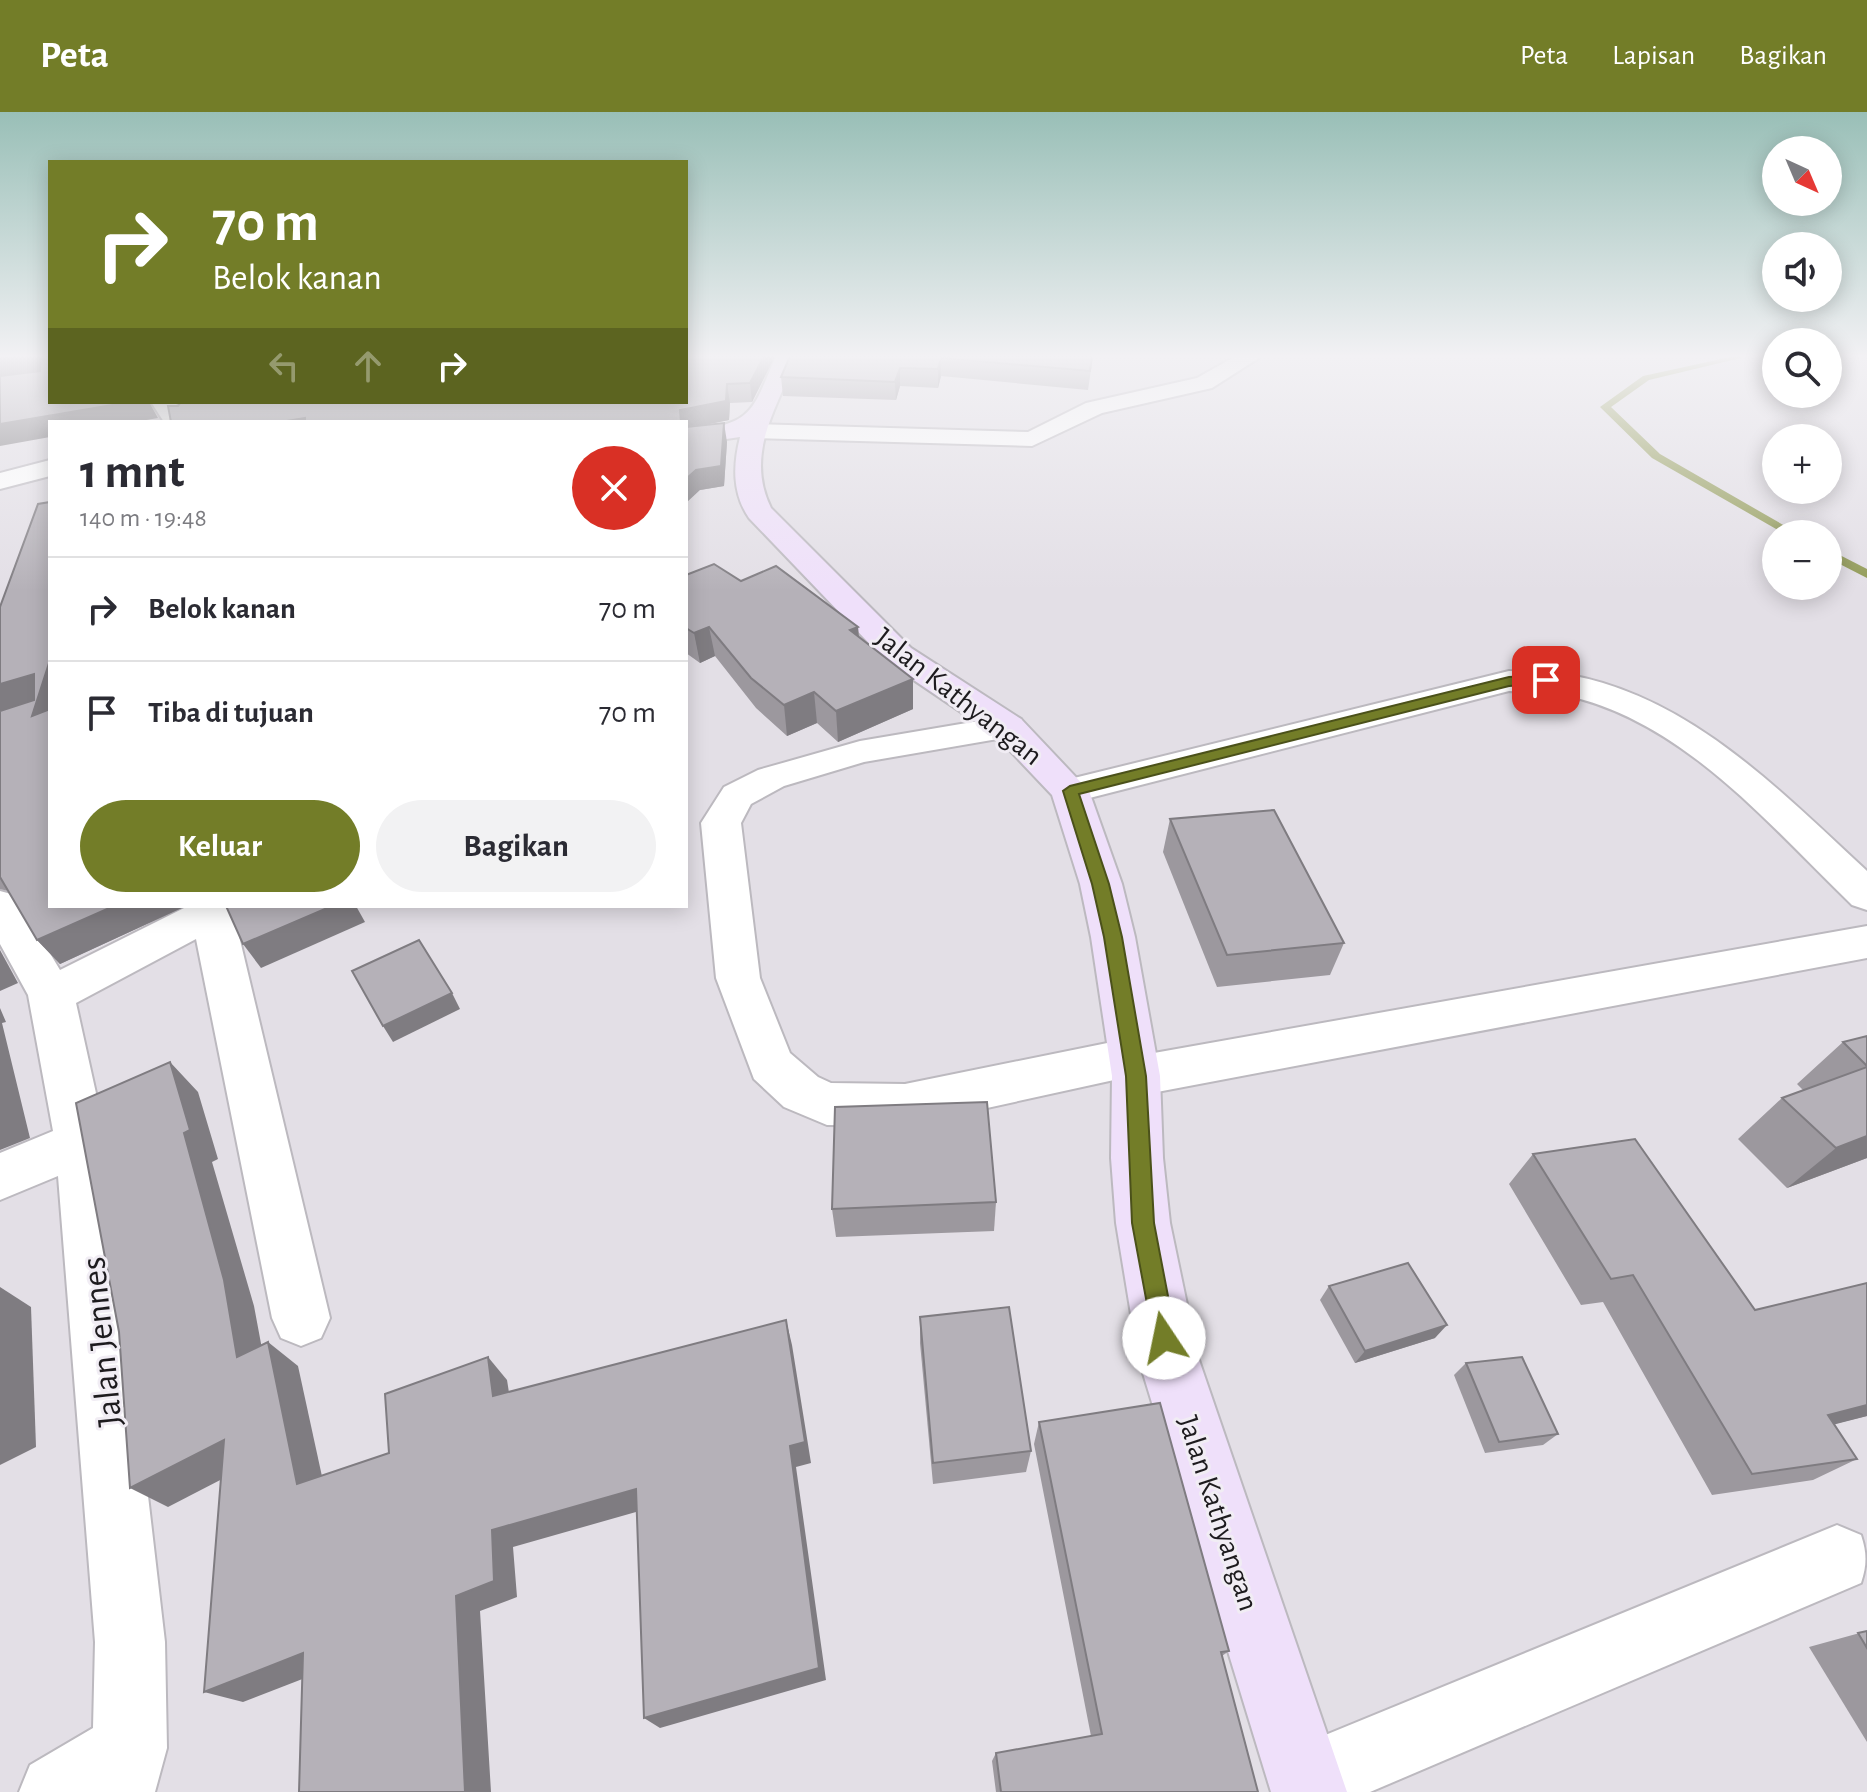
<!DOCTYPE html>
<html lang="id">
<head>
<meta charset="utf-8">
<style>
	:root { --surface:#fff; --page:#f2f2f3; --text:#2b2b33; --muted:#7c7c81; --line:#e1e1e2; --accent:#737d28 }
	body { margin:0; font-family:"Alegreya Sans",sans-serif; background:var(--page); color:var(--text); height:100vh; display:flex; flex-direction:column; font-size:30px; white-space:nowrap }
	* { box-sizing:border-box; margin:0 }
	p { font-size:26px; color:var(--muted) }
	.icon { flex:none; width:44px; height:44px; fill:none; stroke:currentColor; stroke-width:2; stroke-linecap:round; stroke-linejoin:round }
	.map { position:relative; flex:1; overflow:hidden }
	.panel { position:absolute; left:48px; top:308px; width:640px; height:488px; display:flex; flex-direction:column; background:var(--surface); border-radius:0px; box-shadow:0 4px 20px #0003 }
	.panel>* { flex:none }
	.top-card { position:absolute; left:48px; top:48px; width:640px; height:244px; border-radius:0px; box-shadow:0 4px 20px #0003; background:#737d28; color:#fff; overflow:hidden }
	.needle { width:52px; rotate:136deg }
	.tools { position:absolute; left:1762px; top:24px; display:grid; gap:16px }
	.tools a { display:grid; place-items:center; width:80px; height:80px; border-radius:50%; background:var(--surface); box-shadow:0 4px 20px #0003; font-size:40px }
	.pin { position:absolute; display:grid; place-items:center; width:68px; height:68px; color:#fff; margin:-34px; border-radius:16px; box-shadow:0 4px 12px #0006 }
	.me { position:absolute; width:88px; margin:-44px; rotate:349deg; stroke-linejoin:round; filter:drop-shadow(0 0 6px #0008) }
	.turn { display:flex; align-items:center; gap:28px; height:168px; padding:0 32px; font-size:36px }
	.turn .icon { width:104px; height:104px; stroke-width:2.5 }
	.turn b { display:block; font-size:56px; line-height:68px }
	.lanes { display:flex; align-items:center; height:76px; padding:0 32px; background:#0003; justify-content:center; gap:40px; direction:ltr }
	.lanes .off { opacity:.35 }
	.round { display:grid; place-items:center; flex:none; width:84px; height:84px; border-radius:42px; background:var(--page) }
	.summary { display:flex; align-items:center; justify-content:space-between; height:136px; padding:0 32px }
	h1 { font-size:48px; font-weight:600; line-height:60px }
	.cta { display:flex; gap:16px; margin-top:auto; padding:16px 32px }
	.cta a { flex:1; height:92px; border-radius:48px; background:var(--accent); color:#fff; font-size:32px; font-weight:600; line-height:92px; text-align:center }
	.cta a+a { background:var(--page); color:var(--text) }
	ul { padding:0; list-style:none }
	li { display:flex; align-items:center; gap:24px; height:104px; padding:0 32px; border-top:2px solid var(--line) }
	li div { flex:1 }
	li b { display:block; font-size:30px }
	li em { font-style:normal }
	header { display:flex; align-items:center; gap:48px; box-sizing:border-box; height:112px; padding:0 40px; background:var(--accent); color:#fff }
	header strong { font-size:38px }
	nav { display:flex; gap:44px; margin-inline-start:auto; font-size:28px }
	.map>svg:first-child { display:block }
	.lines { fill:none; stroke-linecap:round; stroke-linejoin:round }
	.stream { fill:#919a55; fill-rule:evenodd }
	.street-casing { stroke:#bcb9bf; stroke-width:4 }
	.secondary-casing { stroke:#bcb9bf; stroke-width:4 }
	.street { fill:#fff; fill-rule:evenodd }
	.secondary { fill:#efe0fa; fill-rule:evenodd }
	.wall { fill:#9c989e }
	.shaded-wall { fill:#7f7c81 }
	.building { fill:#b5b1b8; stroke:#7f7c81; stroke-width:2 }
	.route { fill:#737d28; stroke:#4b511a; stroke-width:2 }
	.labels { text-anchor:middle; stroke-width:6; stroke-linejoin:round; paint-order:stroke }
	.street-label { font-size:30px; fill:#1d1b1e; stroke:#f1edf4 }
	.near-street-label { font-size:36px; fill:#1d1b1e; stroke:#f1edf4 }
</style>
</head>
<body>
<header>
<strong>Peta</strong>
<nav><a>Peta</a><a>Lapisan</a><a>Bagikan</a></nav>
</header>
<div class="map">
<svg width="1867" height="1680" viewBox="0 0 1867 1680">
	<rect width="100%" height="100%" fill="#e3dfe6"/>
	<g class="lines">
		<g class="stream">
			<polygon points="1735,244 1749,244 1649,268 1611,295 1660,342 1799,422 1785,422 1652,346 1600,295 1643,264"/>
			<polygon points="1828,437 1867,457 1867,466 1828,446"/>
		</g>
		<g class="street-casing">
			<g id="street">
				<polygon points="1236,244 1262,244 1212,276 1102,301 1032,334 755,326 743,319 755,312 1028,320 1086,291 1197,266"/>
				<polygon points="151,290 175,290 188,310 164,310"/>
				<polygon points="50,348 50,364 0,377 0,361"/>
				<path d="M1509 559C1527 560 1546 559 1564 562 1688 582 1779 678 1867 759V798L1852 793C1769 713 1683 608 1564 583 1547 579 1527 580 1509 579L1070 691 1057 688 1051 679 1057 670 1070 667Z"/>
				<polygon points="1008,604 1021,607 1026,615 1021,623 864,650 784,674 751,692 741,711 760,866 790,941 818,965 831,971 905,972 1132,926 1149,931 1154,941 1867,814 1867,846 1136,984 1119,978 1114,968 905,1014 827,1013 784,995 754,967 716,866 701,711 724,675 758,658 860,629"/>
				<polygon points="0,779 15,783 60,858 188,794 245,794 235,807 330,1206 321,1226 301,1234 281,1226 272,1206 196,827 76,891 107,1031 165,1530 167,1636 155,1680 19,1680 30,1653 93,1616 95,1530 58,1064 0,1088 0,1041 53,1019 28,883 0,832"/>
				<path d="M1837 1413 1861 1423C1867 1441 1867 1453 1861 1471L1370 1680H1273L1268 1669 1279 1642Z"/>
			</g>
		</g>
		<g class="secondary-casing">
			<path id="secondary" d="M776 244H797C778 295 744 341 771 396L911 536 1021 607 1089 679 1122 772 1135 825 1160 964 1163 1046 1170 1111 1198 1245 1347 1680H1271L1138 1245 1116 1111 1111 1046 1112 964 1091 825 1080 772 1052 683 995 623 887 550 749 406C732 381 733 353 740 325L686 333V319C753 312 751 302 776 244Z"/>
		</g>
		<use href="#street" class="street"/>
		<use href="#secondary" class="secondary"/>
	</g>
	<g class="wall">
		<polygon points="775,244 752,290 730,291 729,308 702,313 727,330 724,374 700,378 178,294 180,292 179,290 686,290"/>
		<polygon points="790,244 1093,244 1088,278 941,264 938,276 900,274 896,288 783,284 781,265"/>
		<polygon points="686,463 741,469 858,515 859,525 913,567 913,597 838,630 817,611 787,624 756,596 715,544 700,551 686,541"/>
		<polygon points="0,495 50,794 186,794 60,852 37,828 8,779 0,777"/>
		<polygon points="1170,707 1344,831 1330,863 1217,875 1163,740"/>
		<polygon points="1867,924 1867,1046 1787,1076 1738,1027 1782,986 1803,978 1797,972 1843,930"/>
		<polygon points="1533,1042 1755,1198 1867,1304 1834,1312 1857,1347 1813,1368 1712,1383 1603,1190 1581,1193 1509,1072"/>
		<polygon points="996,1090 994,1119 836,1125 832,1097"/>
		<polygon points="1329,1174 1435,1226 1355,1251 1320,1188"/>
		<polygon points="920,1205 1031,1339 1026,1360 933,1372 920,1231"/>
		<polygon points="1466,1251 1558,1322 1543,1333 1485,1341 1454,1263"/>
		<polygon points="1039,1310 1229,1539 1222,1544 1258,1680 996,1680 992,1649 996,1641 1091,1624 1034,1332"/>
		<polygon points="1867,1519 1867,1630 1809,1535"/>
	</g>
	<g class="shaded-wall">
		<polygon points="12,244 44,244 50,258 0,265 0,245"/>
		<polygon points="764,244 775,244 752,290 750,271"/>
		<polygon points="941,246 941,264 938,276 938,257"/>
		<polygon points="900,256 900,274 896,288 895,270"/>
		<polygon points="727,272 730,291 729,308 686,317 686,310 681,310 680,298"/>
		<polygon points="130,290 149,290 158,306 135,310 50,310 50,325 0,334 0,312"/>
		<polygon points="305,306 307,310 281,310"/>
		<polygon points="724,311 727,330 724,374 700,378 686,391 686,367"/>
		<polygon points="709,515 715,544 700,551 694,521"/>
		<polygon points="858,515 860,545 850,518"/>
		<polygon points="50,548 50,628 0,602 0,572"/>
		<polygon points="913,567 913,597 838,630 836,599"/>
		<polygon points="814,580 817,611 787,624 784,593"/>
		<polygon points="114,794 186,794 60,852 37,828"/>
		<polygon points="332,794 356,794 365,810 261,856 243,832"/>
		<polygon points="0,838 18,871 0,879"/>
		<polygon points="452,881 460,897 393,930 383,914"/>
		<polygon points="0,896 6,910 2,911 30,1026 0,1038"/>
		<polygon points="170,950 198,980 218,1047 212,1050 254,1194 268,1269 237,1245 184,1021"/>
		<polygon points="1867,1024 1867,1046 1787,1076 1836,1036"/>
		<polygon points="0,1175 31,1195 36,1335 0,1353"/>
		<polygon points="786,1208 792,1233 811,1351 796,1355 826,1568 660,1616 644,1606 790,1334"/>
		<polygon points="1447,1213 1435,1226 1355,1251 1365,1239"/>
		<polygon points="268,1230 298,1254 328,1392 297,1372"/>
		<polygon points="488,1245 507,1268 513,1306 493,1284"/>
		<polygon points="1867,1293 1867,1304 1786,1325 1828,1303"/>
		<polygon points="224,1328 257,1349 168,1395 130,1376"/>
		<polygon points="636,1377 650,1396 513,1435 517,1485 480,1499 491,1680 465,1680 456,1484 492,1418"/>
		<polygon points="303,1541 336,1554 243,1590 204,1580"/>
	</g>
	<g class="building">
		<polygon points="41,244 50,244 50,290 130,290 0,312 0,264 40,259"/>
		<polygon points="686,244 764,244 750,271 727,272 726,289 680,298 681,310 305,310 305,306 281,310 171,310 168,294 178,294 181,290 686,290"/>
		<polygon points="790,244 1092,244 1090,259 941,246 938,257 900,256 895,270 781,265"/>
		<polygon points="724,311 721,354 696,358 686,367 686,315"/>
		<polygon points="50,390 50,548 32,604 50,597 50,794 114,794 37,828 0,765 0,599 34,588 34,562 0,572 0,495 38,392"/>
		<polygon points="714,452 741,469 776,454 858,515 850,518 913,567 836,599 814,580 784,593 751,566 709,515 694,521 686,516 686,463"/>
		<polygon points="1274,698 1344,831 1227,843 1170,707"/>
		<polygon points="226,794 332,794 243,832"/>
		<polygon points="419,828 452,881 383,914 352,859"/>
		<polygon points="1867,924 1867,954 1843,930"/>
		<polygon points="170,950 190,1018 184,1021 224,1168 237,1245 268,1230 297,1372 389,1341 385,1282 488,1245 493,1284 786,1208 805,1330 790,1334 819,1556 644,1606 636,1377 492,1418 494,1469 456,1484 465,1680 299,1680 303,1541 204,1580 224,1328 130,1376 119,1220 76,991"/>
		<polygon points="1867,955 1867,1024 1836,1036 1782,986"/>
		<polygon points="987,990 996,1090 832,1097 835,995"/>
		<polygon points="1635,1027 1755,1198 1867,1171 1867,1293 1828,1303 1857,1347 1752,1362 1633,1163 1611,1167 1533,1042"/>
		<polygon points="1408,1151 1447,1213 1365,1239 1329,1174"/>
		<polygon points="1009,1195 1031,1339 933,1351 920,1205"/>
		<polygon points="1522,1245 1558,1322 1499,1330 1466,1251"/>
		<polygon points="1160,1291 1229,1539 1221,1540 1258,1680 1001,1680 996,1641 1102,1622 1039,1310"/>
		<polygon points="1867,1519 1867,1536 1858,1521"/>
	</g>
	<linearGradient id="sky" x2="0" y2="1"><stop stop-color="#99bfb7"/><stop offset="0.51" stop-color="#f2f1f4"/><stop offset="1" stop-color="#f2f1f4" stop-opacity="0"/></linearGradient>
	<rect width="1867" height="479" fill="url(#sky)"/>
	<polygon class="route" points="1546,563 1553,568 1551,571 1509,574 1079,682 1109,772 1122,825 1146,964 1154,1111 1176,1226 1172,1235 1164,1238 1155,1235 1132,1111 1126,964 1104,825 1092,772 1063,679 1070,674 1509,565"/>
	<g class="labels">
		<g class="street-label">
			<text transform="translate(959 584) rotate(38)" y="10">Jalan Kathyangan</text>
			<text transform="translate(1219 1401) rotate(72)" y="10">Jalan Kathyangan</text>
		</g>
		<g class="near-street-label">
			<text transform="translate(100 1230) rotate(-96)" y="13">Jalan Jennes</text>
		</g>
	</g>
</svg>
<div class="tools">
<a><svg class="needle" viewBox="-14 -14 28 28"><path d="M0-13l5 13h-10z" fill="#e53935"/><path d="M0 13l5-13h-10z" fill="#7c7c81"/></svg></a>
<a><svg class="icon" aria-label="sound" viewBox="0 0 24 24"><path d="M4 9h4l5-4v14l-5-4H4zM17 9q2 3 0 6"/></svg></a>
<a><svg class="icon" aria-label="search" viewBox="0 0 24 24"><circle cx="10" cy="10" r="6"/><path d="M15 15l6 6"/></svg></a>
<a>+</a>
<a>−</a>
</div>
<div class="pin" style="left:1546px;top:568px;background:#d93025"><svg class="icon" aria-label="arrive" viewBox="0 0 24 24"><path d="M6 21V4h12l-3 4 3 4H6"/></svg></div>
<svg class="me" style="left:1164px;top:1226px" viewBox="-20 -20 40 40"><circle r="19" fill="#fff"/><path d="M0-13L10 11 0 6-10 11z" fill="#737d28"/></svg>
<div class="top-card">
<div class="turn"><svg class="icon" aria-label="right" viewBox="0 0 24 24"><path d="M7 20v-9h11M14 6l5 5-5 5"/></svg><div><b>70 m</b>Belok kanan</div></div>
<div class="lanes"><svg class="icon off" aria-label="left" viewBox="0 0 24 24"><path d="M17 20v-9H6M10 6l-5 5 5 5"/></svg><svg class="icon off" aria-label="ahead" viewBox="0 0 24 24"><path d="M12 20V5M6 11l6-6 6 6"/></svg><svg class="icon" aria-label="right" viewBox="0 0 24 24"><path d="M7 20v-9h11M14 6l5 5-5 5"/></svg></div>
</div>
<section class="panel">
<div class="summary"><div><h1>1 mnt</h1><p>140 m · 19:48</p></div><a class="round" style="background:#d93025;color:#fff"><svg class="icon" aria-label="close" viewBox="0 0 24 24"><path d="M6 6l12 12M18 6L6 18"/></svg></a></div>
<ul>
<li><svg class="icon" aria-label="right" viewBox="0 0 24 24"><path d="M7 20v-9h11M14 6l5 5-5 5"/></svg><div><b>Belok kanan</b></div><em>70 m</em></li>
<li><svg class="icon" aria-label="arrive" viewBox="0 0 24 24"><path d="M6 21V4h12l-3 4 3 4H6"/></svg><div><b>Tiba di tujuan</b></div><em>70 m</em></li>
</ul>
<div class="cta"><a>Keluar</a><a>Bagikan</a></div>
</section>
</div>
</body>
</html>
